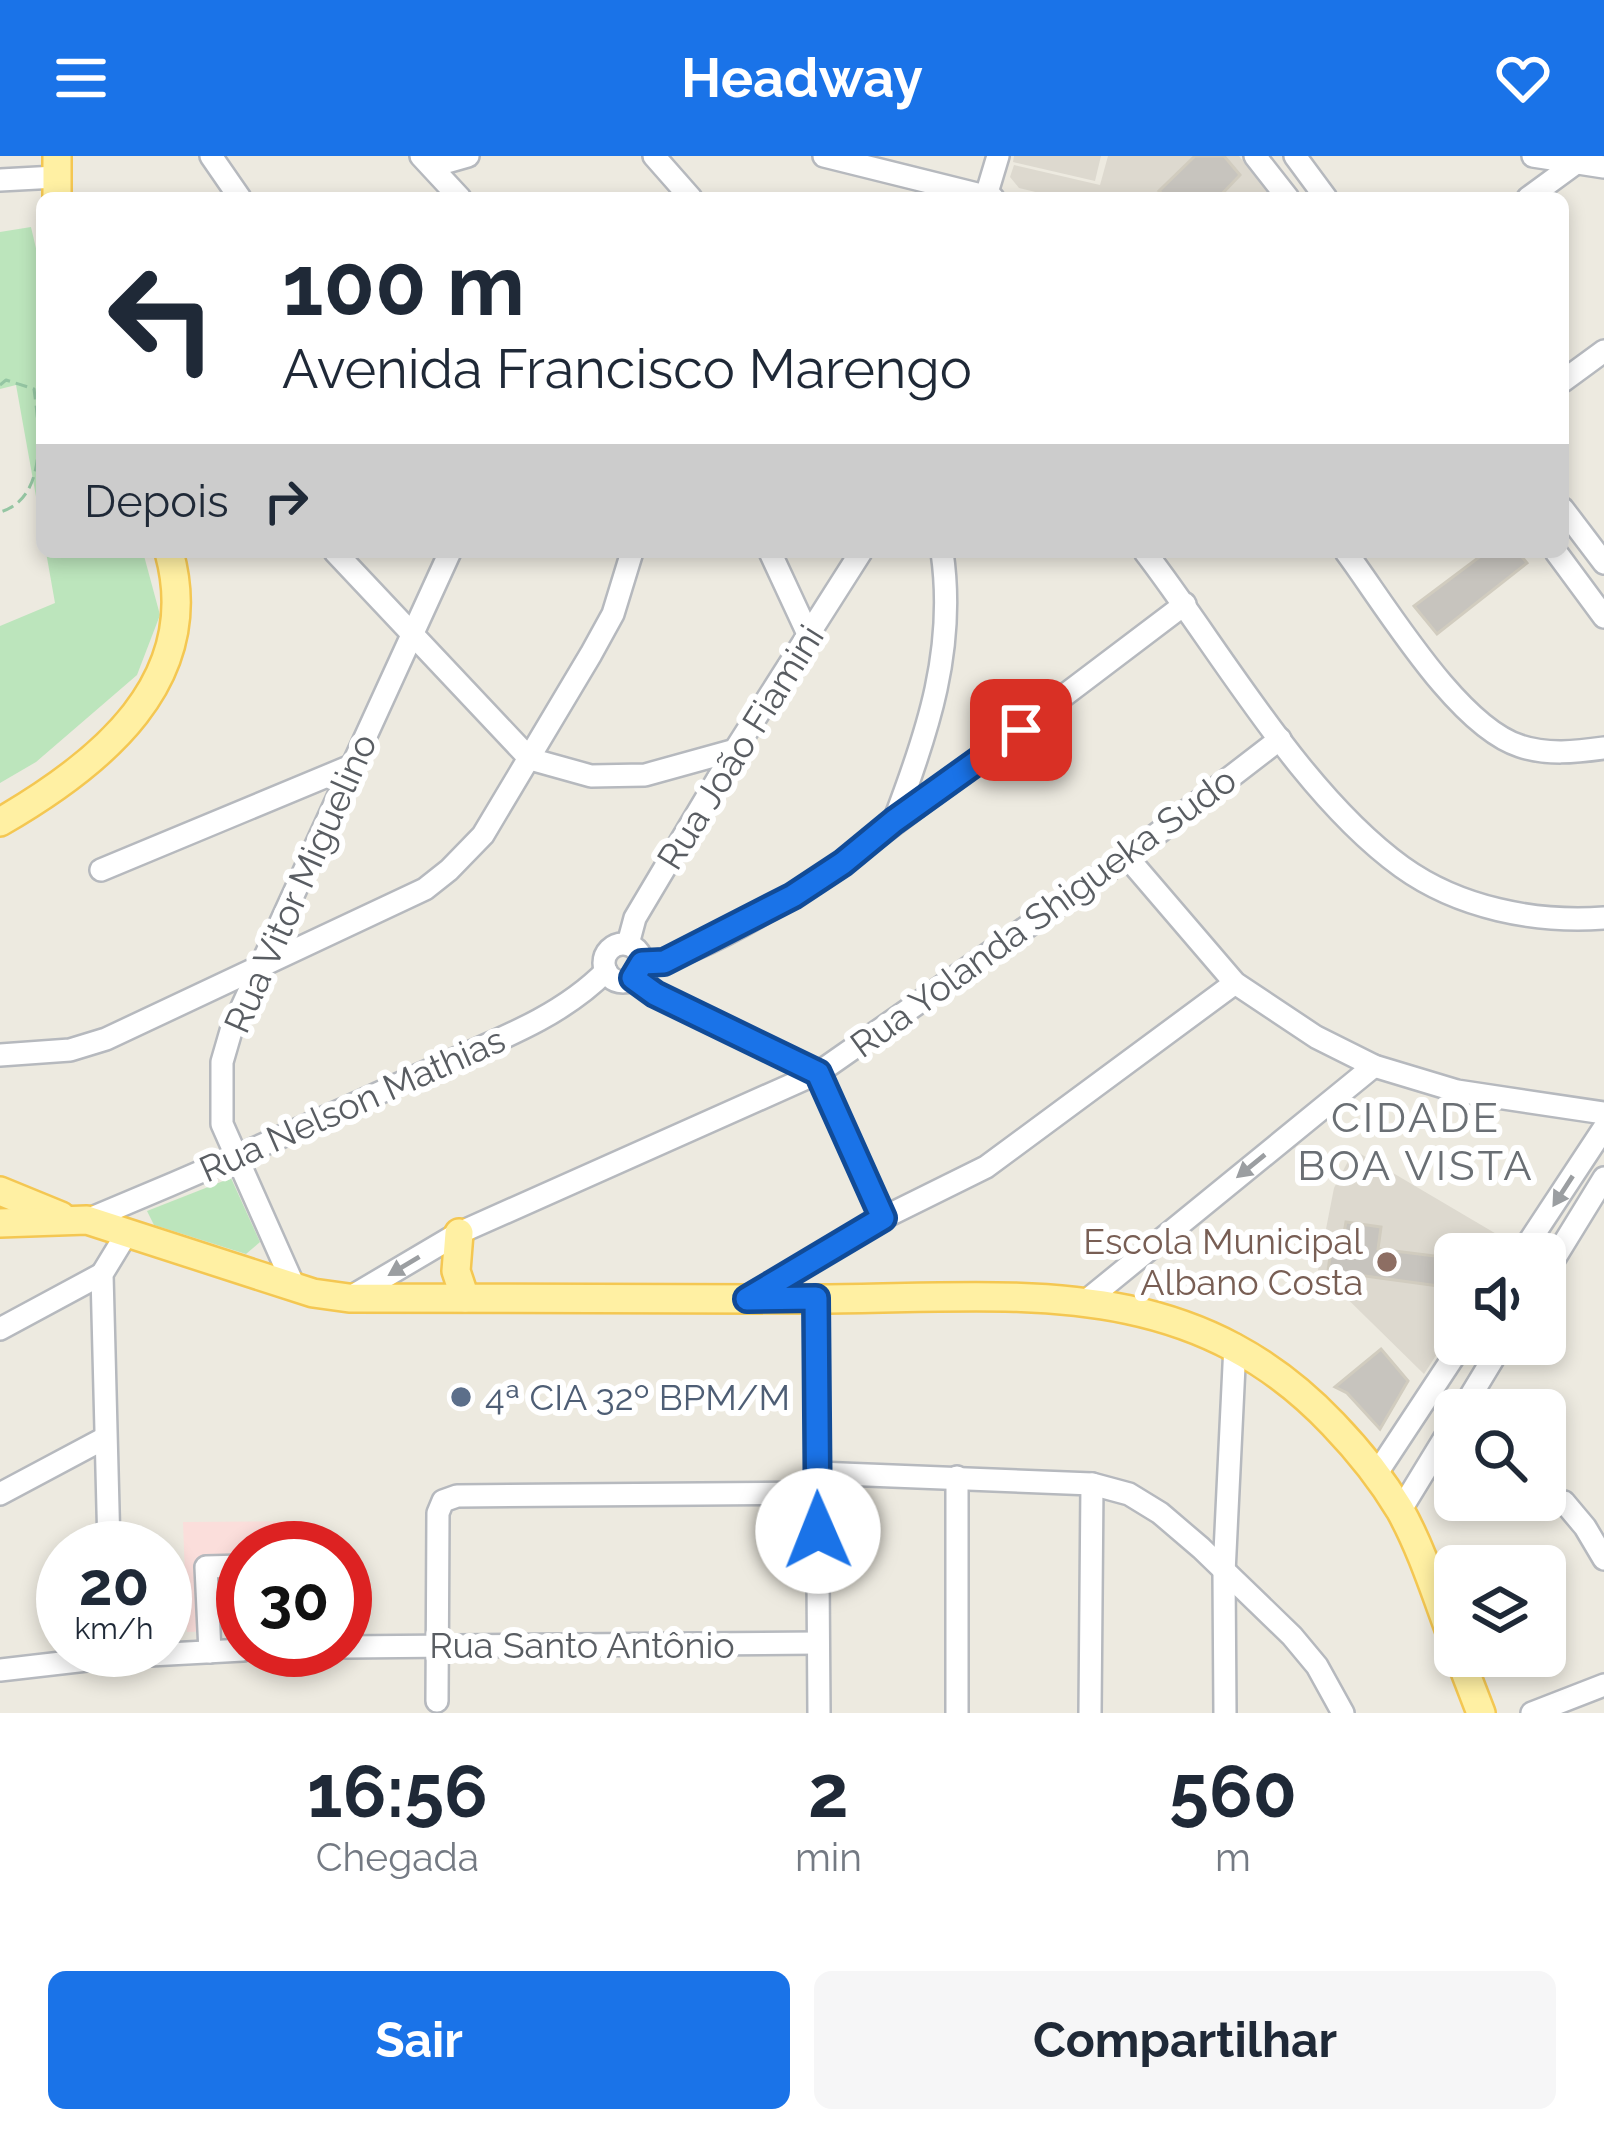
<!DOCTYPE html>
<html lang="pt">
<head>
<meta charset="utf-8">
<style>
	:root { --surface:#fff; --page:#f6f6f7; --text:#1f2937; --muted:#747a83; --accent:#1a73e8 }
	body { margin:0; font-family:Raleway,sans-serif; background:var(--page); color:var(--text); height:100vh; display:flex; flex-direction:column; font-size:45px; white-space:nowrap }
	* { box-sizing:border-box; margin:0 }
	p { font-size:39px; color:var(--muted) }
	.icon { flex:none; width:66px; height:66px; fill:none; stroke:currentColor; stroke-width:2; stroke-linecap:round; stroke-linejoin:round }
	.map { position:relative; height:1557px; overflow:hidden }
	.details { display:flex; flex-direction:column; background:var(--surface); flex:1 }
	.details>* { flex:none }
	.hud { position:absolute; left:36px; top:36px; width:1533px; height:366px; border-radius:18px; box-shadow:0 6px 18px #0003; background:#fff; color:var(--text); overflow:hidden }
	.fabs { position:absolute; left:1434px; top:1077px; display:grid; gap:24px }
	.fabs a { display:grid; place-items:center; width:132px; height:132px; border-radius:18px; background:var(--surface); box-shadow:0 6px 18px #0003; font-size:60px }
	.speed { position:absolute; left:36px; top:1365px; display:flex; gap:24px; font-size:60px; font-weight:700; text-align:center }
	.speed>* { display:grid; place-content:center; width:156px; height:156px; border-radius:50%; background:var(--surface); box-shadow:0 6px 18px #0003; line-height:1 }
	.speed small { font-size:30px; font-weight:400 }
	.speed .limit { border:18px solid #d22; background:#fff; color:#111 }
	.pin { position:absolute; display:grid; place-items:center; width:102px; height:102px; color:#fff; margin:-51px; border-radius:24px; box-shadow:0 6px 18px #0006 }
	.me { position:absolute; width:132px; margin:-66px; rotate:359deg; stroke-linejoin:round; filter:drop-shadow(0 0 9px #0008) }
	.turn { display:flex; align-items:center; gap:42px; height:252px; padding:0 48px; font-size:54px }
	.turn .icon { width:156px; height:156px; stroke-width:2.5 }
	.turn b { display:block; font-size:84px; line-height:102px }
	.then { display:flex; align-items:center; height:114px; padding:0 48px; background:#0003; gap:24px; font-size:45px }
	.eta { display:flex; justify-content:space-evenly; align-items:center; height:204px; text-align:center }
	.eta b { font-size:72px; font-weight:700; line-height:84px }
	.primary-button { display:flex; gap:24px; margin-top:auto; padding:24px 48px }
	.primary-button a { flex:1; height:138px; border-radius:18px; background:var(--accent); color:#fff; font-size:48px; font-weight:700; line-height:138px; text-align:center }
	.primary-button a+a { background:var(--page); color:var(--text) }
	header { display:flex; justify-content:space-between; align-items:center; height:156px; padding:0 48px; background:var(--accent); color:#fff; font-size:54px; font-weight:700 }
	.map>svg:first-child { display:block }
	.education { fill:#ddd9cf }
	.medical { fill:#fbdedb }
	.green { fill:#bce5bc }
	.building { fill:#c7c4be; stroke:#d1ccbf; stroke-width:3 }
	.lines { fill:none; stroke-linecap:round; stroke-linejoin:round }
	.minor-casing { stroke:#b6b9be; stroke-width:26 }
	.major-casing { stroke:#f4c752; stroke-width:32 }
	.path { stroke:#95c6a3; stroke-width:3; stroke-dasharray:12 6; stroke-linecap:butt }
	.minor { stroke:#fff; stroke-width:21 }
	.major { stroke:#fff0a3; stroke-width:27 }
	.oneway { fill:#9b9ea1 }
	.route-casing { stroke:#114b97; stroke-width:30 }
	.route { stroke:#1a73e8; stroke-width:21 }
	.education-dot { fill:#8d6e63; stroke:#fff; stroke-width:4.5 }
	.service-dot { fill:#5c6f8a; stroke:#fff; stroke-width:4.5 }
	.labels { text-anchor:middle; stroke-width:12; stroke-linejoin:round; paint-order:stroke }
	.street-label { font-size:36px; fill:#595d62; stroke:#fff }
	.education-label { font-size:36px; fill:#785e54; stroke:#fff; text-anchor:end }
	.service-label { font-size:36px; fill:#4e5e75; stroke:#fff; text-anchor:start }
	.quarter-label { font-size:42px; letter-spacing:3px; fill:#6a6f74; stroke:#fff }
</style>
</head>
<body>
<header><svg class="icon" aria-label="menu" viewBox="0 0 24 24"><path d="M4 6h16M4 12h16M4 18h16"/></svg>Headway<svg class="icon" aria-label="heart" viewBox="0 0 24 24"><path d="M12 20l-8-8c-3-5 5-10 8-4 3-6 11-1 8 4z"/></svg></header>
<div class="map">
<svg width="1604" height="1557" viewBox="0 0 1604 1557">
	<rect width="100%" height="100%" fill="#edeae0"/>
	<g class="education">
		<polygon points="1014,0 1101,0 1095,25 1013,6"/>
		<polygon points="1108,0 1239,0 1268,36 1259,42 1060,42 1019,32 1010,21 1014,9 1100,29"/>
		<polygon points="1354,994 1510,1086 1502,1098 1455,1098 1455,1170 1424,1218 1318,1114 1334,1032"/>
	</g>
	<polygon class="medical" points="304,1365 305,1392 243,1392 243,1474 187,1476 183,1366"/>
	<g class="green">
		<polygon points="31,71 42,118 42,374 16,229 0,233 0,76"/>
		<polygon points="46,396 143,396 160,459 137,519 36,606 0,627 0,470 55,447"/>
		<polygon points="231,1022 260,1086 246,1098 154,1069 147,1055"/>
	</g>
	<g class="building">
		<polygon points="1195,0 1224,0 1240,19 1218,42 1167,42 1159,35"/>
		<polygon points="1486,396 1518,396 1527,407 1437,478 1414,450"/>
		<polygon points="1346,1066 1381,1071 1378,1093 1443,1101 1439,1130 1328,1115 1332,1086 1342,1088"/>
		<polygon points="1381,1193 1408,1225 1380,1273 1347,1237 1335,1231"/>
	</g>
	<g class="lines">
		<g class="minor-casing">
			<g id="minor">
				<polyline points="211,0 240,42"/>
				<polyline points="421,0 460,42"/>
				<polyline points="654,0 691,42"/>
				<polyline points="824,0 993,42"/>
				<polyline points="1255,0 1288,42"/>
				<polyline points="1295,0 1326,42"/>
				<polyline points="1533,0 1604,11"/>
				<polyline points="433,10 468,0"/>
				<polyline points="0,24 56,21"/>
				<polyline points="986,40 998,0"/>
				<polyline points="1528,42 1580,4"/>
				<polyline points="1563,225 1604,195"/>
				<polyline points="1563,353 1604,407"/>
				<polyline points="335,396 530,603 591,620 645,619 735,594"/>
				<polyline points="770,396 809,480"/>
				<path d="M1145 396C1221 495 1301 638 1402 711 1459 752 1535 767 1604 762"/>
				<path d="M1346 396C1386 450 1457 570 1520 590 1547 599 1576 596 1604 592"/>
				<polyline points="1556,396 1604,461"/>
				<path d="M894 665C928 576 956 492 942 396"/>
				<polyline points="1127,701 1235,827 1316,881 1374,910 1457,935 1604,957"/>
				<polyline points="101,714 351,610"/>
				<polyline points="628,788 635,762 735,594 861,396"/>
				<circle cx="623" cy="807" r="19"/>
				<path d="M642 807C696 805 796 738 843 707L1185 448"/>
				<polyline points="633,822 655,838 818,917 883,1062"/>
				<polyline points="0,899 70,894 106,883 425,733 449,714 483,679 591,498 613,458 632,396"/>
				<path d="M87 1064C200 1017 312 968 423 917 486 888 557 865 606 815"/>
				<polyline points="1521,1098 1604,972"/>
				<polyline points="1545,1118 1604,1022"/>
				<polyline points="294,1130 222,968 222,906 231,875 450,396"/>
				<polyline points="349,1142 459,1077 818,917 1127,701 1280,583"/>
				<polyline points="747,1142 883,1062 986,1011 1235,827"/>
				<polyline points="816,1143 819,1557"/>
				<polyline points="1086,1145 1374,910"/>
				<polyline points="0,1173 102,1118"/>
				<polyline points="1462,1254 1502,1188"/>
				<polyline points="817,1317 1092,1328 1129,1338 1160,1357 1201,1392 1292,1480 1317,1510 1343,1557"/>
				<polyline points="1375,1320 1462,1188"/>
				<polyline points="957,1321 957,1557"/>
				<polyline points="0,1338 105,1282"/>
				<polyline points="1564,1346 1585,1371 1604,1403"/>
				<polyline points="1400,1355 1455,1265"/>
				<polyline points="109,1392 102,1118 127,1077"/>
				<polyline points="345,1491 818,1487"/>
				<polyline points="210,1496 206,1411 243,1410"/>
				<polyline points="0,1514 113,1501 243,1494"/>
				<polyline points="437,1545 438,1357 443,1345 457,1340 817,1337"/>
				<polyline points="1090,1557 1092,1328"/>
				<polyline points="1225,1557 1224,1417 1235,1189"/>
				<polyline points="1532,1557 1604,1529"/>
			</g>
		</g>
		<g class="major-casing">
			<g id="major">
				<polyline points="57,0 57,42"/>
				<path d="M0 666C99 609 205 525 169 396"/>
				<polyline points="0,1035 61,1060"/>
				<path d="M0 1067 87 1064 313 1137 349 1142C507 1141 665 1143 822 1143 1013 1142 1188 1115 1333 1268 1357 1293 1382 1324 1400 1354 1423 1395 1438 1445 1455 1489"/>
				<polyline points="459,1077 456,1115 465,1142"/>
				<polyline points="1459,1500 1481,1557"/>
			</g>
		</g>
		<path class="path" d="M0 229 6 224 34 233C39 271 49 342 0 356"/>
		<use href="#minor" class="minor"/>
		<use href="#major" class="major"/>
	</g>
	<defs><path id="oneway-solid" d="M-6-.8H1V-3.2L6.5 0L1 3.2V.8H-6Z" transform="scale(3)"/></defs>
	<g class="oneway">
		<use href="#oneway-solid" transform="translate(1251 1010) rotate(141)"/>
		<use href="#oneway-solid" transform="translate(1563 1035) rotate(123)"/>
		<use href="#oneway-solid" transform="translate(404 1110) rotate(149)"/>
	</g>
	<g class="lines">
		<g class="route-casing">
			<polyline id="route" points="818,1375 816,1142 747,1143 883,1062 818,917 655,838 633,822 642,807 664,806 793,740 843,707 894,665 1021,574"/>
		</g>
		<use href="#route" class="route"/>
	</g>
	<circle class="education-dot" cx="1387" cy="1106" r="12"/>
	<circle class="service-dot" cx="461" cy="1241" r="12"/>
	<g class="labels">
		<g class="street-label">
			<text transform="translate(740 591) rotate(-58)" y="13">Rua João Fiamini</text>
			<text transform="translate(300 727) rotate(-66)" y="13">Rua Vitor Miguelino</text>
			<text transform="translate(1043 756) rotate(-36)" y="13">Rua Yolanda Shigueka Sudo</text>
			<text transform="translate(352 948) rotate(-24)" y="13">Rua Nelson Mathias</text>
			<text x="582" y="1502">Rua Santo Antônio</text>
		</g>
		<g class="education-label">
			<text x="1363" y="1098">Escola Municipal<tspan x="1363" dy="41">Albano Costa</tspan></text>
		</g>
		<g class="service-label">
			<text x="485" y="1254">4ª CIA 32º BPM/M</text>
		</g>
		<g class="quarter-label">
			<text x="1416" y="976">CIDADE<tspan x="1416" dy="48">BOA VISTA</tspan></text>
		</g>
	</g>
</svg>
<div class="fabs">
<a><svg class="icon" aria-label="sound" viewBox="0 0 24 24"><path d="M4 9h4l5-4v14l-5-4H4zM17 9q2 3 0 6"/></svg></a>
<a><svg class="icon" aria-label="search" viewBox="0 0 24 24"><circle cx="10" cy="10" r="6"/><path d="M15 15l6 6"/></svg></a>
<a><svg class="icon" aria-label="layers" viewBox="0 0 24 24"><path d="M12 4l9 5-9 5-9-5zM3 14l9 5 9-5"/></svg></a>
</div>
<div class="speed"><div>20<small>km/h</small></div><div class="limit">30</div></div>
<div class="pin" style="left:1021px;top:574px;background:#d93025"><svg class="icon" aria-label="arrive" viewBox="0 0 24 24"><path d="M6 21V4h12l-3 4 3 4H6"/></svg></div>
<svg class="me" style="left:818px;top:1375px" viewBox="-20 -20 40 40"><circle r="19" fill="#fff"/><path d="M0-13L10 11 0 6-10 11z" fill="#1a73e8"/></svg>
<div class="hud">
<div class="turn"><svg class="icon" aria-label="left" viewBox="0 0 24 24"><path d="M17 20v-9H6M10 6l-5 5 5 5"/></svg><div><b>100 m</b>Avenida Francisco Marengo</div></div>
<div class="then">Depois<svg class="icon" aria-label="right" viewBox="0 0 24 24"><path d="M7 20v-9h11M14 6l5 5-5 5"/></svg></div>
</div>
</div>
<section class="details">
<div class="eta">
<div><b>16:56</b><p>Chegada</p></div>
<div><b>2</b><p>min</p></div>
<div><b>560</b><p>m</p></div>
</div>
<div class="primary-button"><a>Sair</a><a>Compartilhar</a></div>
</section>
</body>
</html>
